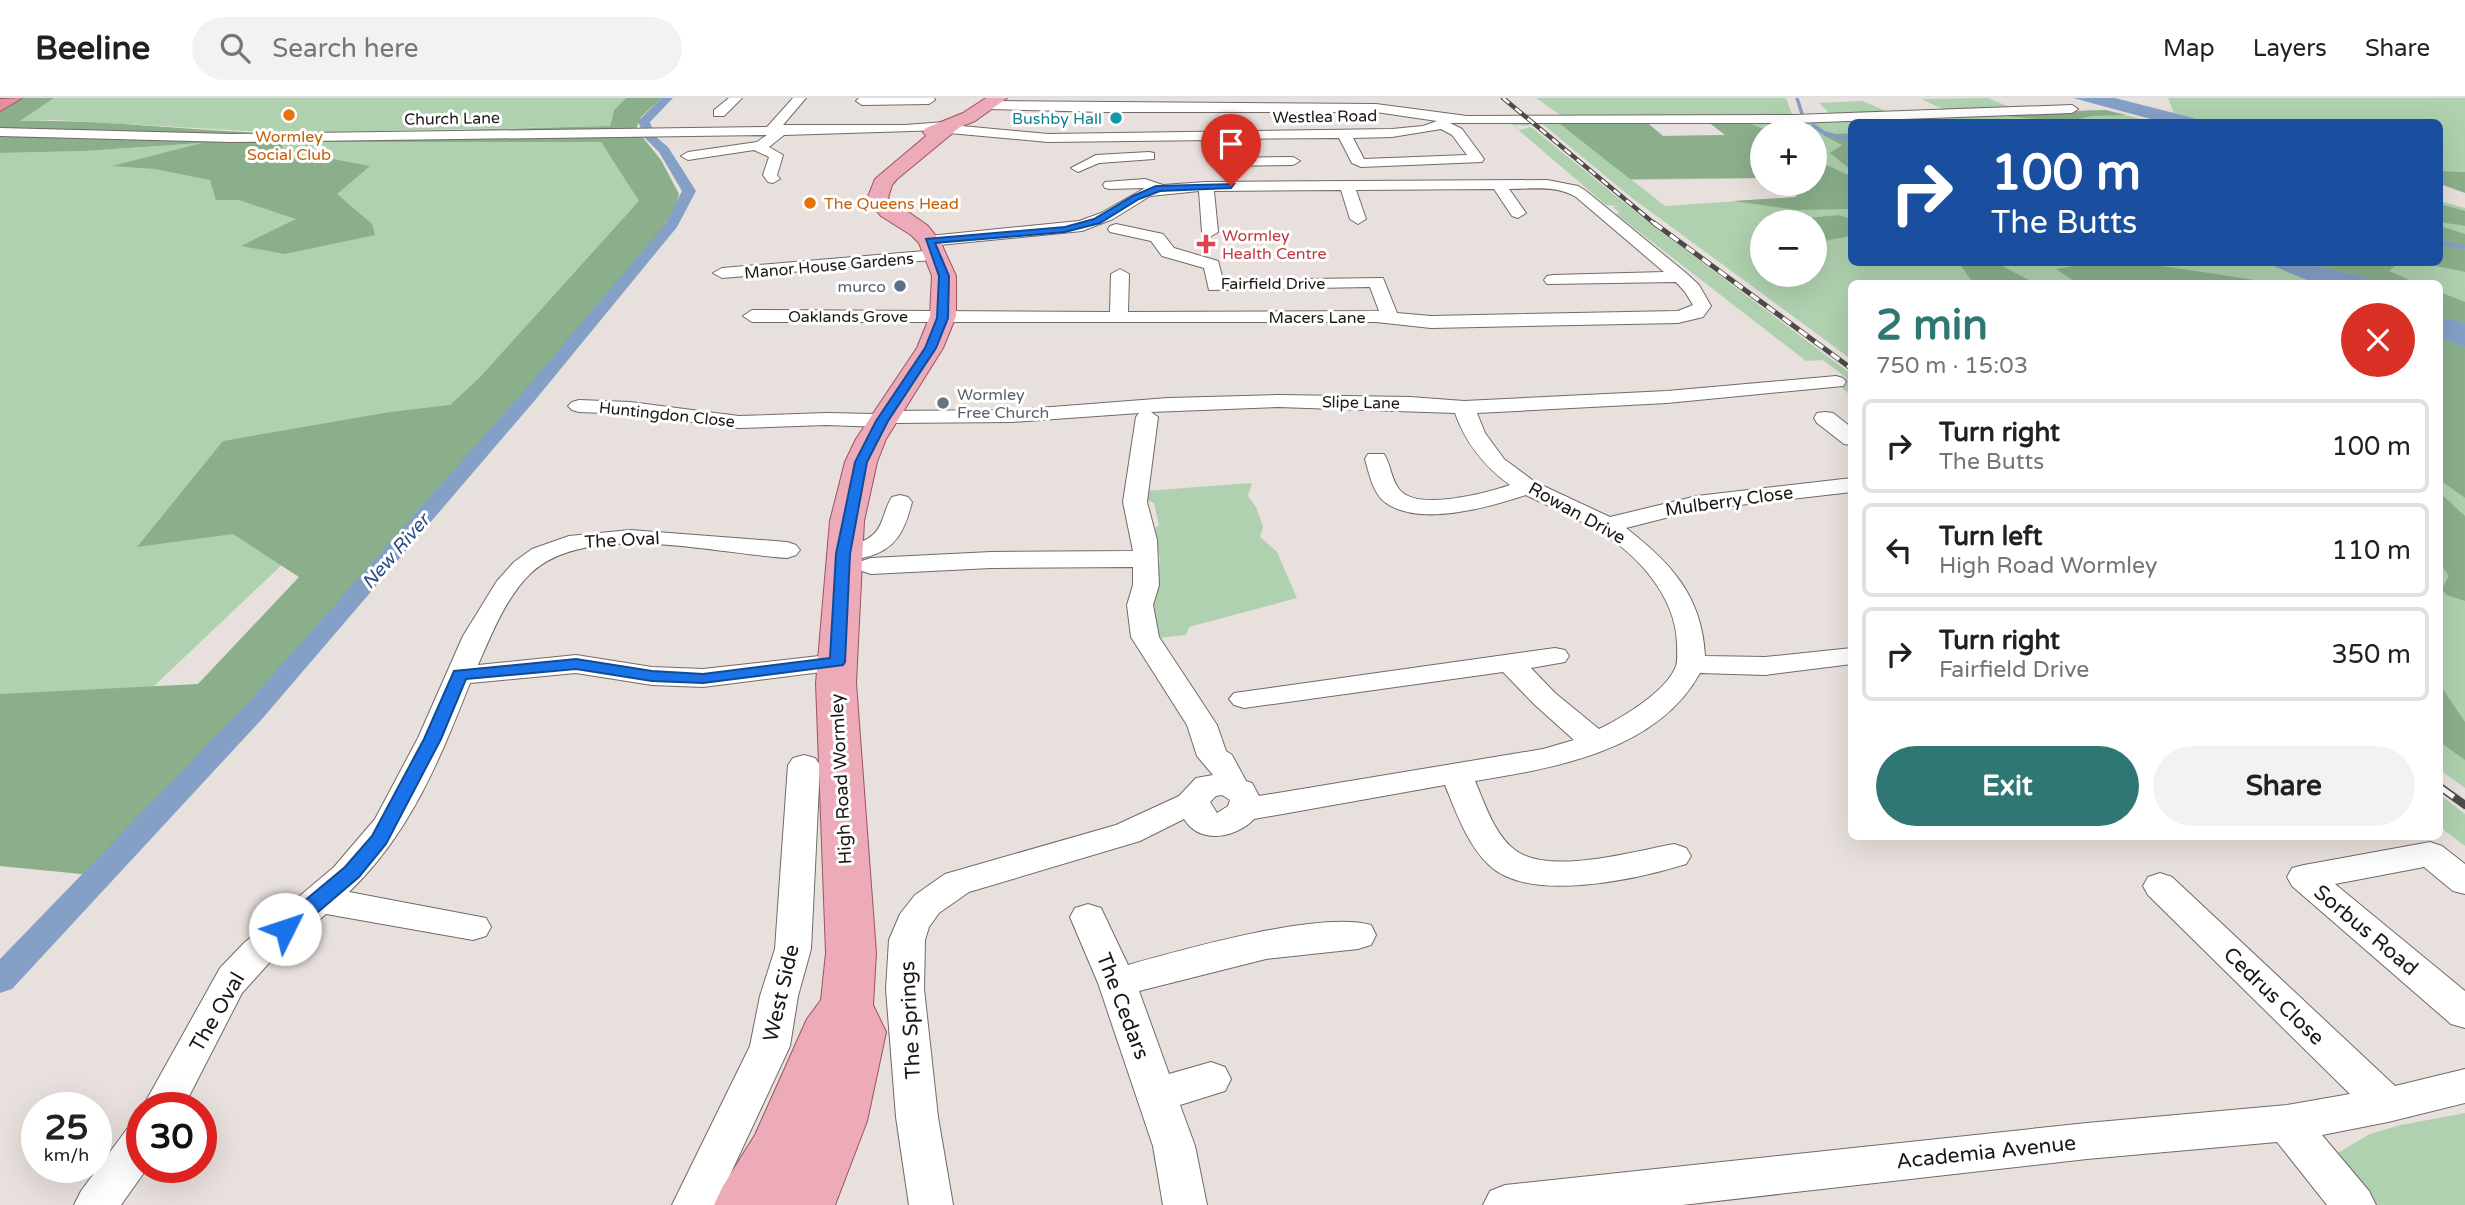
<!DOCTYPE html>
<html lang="en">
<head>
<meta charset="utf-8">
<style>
	:root { --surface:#fff; --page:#f2f2f2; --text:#202124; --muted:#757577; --line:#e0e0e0; --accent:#2e7772 }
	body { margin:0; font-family:"Varela Round",sans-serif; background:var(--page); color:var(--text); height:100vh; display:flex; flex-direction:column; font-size:26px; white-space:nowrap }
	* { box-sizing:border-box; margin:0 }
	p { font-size:23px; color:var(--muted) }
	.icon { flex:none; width:38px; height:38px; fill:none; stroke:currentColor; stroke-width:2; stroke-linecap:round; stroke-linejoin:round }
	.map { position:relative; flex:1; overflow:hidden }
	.side { position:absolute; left:1848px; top:182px; width:595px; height:560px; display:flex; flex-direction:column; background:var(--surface); border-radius:10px; box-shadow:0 7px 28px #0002 }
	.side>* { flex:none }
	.hud { position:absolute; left:1848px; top:21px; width:595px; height:147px; border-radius:10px; box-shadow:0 7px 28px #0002; background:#1a4fa0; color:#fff; overflow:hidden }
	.buttons { position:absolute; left:1750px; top:21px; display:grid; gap:14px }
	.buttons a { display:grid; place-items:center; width:77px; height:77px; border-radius:50%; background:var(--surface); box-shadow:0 7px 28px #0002; font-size:35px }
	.speed { position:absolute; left:21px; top:994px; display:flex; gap:14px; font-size:35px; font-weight:700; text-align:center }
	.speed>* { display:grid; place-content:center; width:91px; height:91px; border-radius:50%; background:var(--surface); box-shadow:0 7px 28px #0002; line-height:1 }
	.speed small { font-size:18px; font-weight:400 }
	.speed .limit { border:10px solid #d22; background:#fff; color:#111 }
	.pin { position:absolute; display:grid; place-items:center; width:60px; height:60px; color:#fff; margin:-72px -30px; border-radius:50% 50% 50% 0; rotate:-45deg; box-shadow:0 0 7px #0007 }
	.pin .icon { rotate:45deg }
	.me { position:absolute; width:77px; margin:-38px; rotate:49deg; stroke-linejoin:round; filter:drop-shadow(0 0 5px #0008) }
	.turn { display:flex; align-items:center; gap:24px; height:147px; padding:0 28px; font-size:32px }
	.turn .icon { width:91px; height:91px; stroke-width:2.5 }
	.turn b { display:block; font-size:49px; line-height:60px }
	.round { display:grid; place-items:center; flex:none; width:74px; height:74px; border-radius:37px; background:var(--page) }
	.head { display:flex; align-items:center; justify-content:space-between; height:119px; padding:0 28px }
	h1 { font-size:42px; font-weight:700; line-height:52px; color:var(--accent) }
	.button { display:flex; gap:14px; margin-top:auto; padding:14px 28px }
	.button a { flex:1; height:80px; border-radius:42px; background:var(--accent); color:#fff; font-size:28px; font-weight:700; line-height:80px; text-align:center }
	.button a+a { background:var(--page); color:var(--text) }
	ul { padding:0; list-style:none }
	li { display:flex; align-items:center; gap:21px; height:94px; margin:0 14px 10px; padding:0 14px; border:4px solid var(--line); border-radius:10px }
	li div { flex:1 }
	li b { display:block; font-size:26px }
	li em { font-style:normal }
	header { display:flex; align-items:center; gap:42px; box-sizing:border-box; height:98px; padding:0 35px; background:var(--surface); border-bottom:2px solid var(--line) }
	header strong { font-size:33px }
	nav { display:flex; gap:38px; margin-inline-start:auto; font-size:24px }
	.search { width:490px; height:63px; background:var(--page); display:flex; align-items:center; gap:18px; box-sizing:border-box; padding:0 24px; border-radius:38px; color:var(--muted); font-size:26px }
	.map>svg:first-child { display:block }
	.green { fill:#afd1af; fill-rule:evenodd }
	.forest { fill:#8caf8b }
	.water { fill:#84a0c6 }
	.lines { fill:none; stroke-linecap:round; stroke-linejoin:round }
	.stream-far1 { stroke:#84a0c6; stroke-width:3.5 }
	.stream { stroke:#84a0c6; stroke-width:4.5 }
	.canal { fill:#84a0c6; fill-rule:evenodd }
	.minor-casing { stroke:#726a67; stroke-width:2 }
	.primary-casing { stroke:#9b5262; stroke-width:2 }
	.trunk-casing { stroke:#9b5262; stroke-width:2 }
	.minor { fill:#fff; fill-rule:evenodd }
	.primary { fill:#edaab9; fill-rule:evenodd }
	.trunk { fill:#e78ea2; fill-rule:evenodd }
	.rail-far2-casing { stroke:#4f4a49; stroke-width:4.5 }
	.rail-far1-casing { stroke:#4f4a49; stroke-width:5 }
	.rail-casing { stroke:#4f4a49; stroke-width:8 }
	.rail-far2 { stroke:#fff; stroke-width:2.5; stroke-dasharray:8; stroke-linecap:butt }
	.rail-far1 { stroke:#fff; stroke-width:3.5; stroke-dasharray:10; stroke-linecap:butt }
	.rail { stroke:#fff; stroke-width:5; stroke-dasharray:17; stroke-linecap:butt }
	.route { fill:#1a73e8; stroke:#114b97; stroke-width:2 }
	.food-dot { fill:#e8710a; stroke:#fff; stroke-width:2.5 }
	.culture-dot { fill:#0f9aa8; stroke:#fff; stroke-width:2.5 }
	.health-dot { fill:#e0444e; stroke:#fff; stroke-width:2.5 }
	.service-dot { fill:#5c6f8a; stroke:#fff; stroke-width:2.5 }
	.worship-dot { fill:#6b7280; stroke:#fff; stroke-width:2.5 }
	.labels { text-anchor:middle; stroke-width:6; stroke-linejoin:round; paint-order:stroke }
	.far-street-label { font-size:16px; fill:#1a1716; stroke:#fff }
	.far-culture-label { font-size:16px; fill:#0d838f; stroke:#fff; text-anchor:end }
	.far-food-label { font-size:16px; fill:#c56008; stroke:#fff }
	.far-health-label { font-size:16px; fill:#be3a42; stroke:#fff; text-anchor:start }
	.far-service-label { font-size:16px; fill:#4e5e75; stroke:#fff; text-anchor:end }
	.far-worship-label { font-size:16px; fill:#5b616d; stroke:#fff; text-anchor:start }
	.street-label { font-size:18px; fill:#1a1716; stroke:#fff }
	.water-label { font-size:19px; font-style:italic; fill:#2c5083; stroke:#fff }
	.near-street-label { font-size:21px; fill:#1a1716; stroke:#fff }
</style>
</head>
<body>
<header>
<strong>Beeline</strong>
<div class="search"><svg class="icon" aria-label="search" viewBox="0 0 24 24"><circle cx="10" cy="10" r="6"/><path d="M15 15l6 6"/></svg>Search here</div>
<nav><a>Map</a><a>Layers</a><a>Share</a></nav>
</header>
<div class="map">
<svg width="2465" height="1107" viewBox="0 0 2465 1107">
	<rect width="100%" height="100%" fill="#e8e0dc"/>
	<g class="green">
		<polygon points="54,0 626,0 614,12 610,28 282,35 55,22 18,23"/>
		<polygon points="1536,0 1786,0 1793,19 1563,19"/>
		<polygon points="1988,0 2007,8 2010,12 1950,14 1921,1"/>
		<polygon points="2168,0 2465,0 2465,74 2440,73 2440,24 2209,24 2174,15"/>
		<polygon points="1863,3 1892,16 1832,18 1819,5"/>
		<path d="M2105 12 2153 24H1852V164H2440V103L2465 110V690L2440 672V186H1852L1851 261 1632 100 1540 24 1645 23 1663 38 1725 37 1707 23 1830 22ZM1762 33H1815V86H1785L1797 99 1665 108 1632 82 1762 80ZM1762 124H1815V177H1762Z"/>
		<polygon points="1508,23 1526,24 1530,28 1514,27 1519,32 1531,29 1643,120 1851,276 1851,298 1833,282 1847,280 1823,262 1806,263 1616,116 1620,115 1613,109 1620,108 1606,107"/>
		<polygon points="216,44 601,44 640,103 480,279 0,734 0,55 85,53"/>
		<polygon points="1252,385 1248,398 1256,409 1263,429 1260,439 1277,454 1297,500 1189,529 1186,537 1158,540 1153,508 1160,462 1155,430 1159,427 1154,405 1143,400 1145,393"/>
		<polygon points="2440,697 2465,716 2465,748 2440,729"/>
		<polygon points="2465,1015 2465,1107 2377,1107 2336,1056 2370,1036 2401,1027"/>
	</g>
	<g class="forest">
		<path d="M21 0H54L20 23C107 21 193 34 280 35 390 36 500 30 610 28L614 12 626 0H662L641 19 636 31 661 62 679 96C673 129 610 194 586 223 524 298 459 371 395 444 296 557 196 669 91 777L0 768V596L198 586 299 479 233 436 137 449 223 343 390 314 450 307 480 279 639 103 601 44H284L279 57 327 60 370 68 337 96 372 126 375 137 285 156 241 148 296 121 239 102H216L210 82 155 71 112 68 202 45 85 53 0 55V14Z"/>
		<polygon points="2105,12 2126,17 2091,18 2067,24 1986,16"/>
		<polygon points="1555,22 1645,23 1663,38 1725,37 1707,23 1743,23 1769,33 1762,33 1762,80 1630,81"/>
		<polygon points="1851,35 1852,35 1851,72 1830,55 1842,47 1823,37"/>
		<polygon points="1815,62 1851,78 1851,111 1797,112 1733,103 1797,99 1785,86 1815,86"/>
		<polygon points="2440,73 2465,74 2465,95 2440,86"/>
		<polygon points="2440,106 2465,113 2465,128 2440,124"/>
		<polygon points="1839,117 1851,121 1851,138 1828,142 1823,148 1815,149 1815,124 1763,124"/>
		<polygon points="2440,128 2465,136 2465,174 2422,165 2440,164"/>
		<polygon points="1959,165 1996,165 2035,185 1973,185"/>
		<polygon points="2091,165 2149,166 2275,185 2077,185 2056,171"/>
		<polygon points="2301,165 2398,165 2389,173 2417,185 2375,185 2362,178"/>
		<polygon points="2440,194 2465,204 2465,225 2440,219"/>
		<polygon points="2440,239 2465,250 2465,400 2440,382"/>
		<polygon points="2440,395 2465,418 2465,503 2447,497 2441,492 2449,478 2440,465"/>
		<polygon points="2440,587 2465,624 2465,662 2440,644"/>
	</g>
	<g class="water">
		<polygon points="2073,0 2115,0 2209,24 2162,24"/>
		<polygon points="2301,165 2362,178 2375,185 2314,185 2269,166"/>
		<polygon points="2440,219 2465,225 2465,250 2440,239"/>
	</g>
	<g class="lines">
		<g class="stream-far1">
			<polyline points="1797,0 1802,16"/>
			<polyline points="1813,27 1824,35 1852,42"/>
		</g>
		<polyline class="stream" points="2440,145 2465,149"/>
		<polygon class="canal" points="662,0 673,0 650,24 655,38 668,49 696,93 677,129 536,301 262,621 12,891 0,895 0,861 244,609 524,293 666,125 682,93 659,54 644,39 638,23"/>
		<g class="minor-casing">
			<g id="minor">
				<polygon points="729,0 742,0 724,18 714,18 714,12"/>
				<path d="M793 0H806L783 27H905L945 24 951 27 1048 36 1392 31 1423 28 1437 23 1376 14H1104L990 11 984 7 990 3 1376 6 1467 18 1794 17 2072 7 2078 11 2072 15 1794 25H1450L1462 31 1484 61 1482 64 1361 69 1352 65 1339 40 1227 41 1230 60 1293 59 1300 63 1293 67 1224 68 1217 64 1214 42 1048 44 949 35 943 32 784 37 769 49 783 57 777 77 780 81 773 85 768 84 763 77 769 59 754 52 688 62 681 58 688 54 757 44 767 37 231 44 0 38V30L231 36 767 29ZM1441 31 1452 37 1467 57 1364 61 1353 40 1392 39Z"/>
				<polygon points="859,0 934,0 935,2 929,6 862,7 856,3"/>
				<polygon points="1149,54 1154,55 1154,61 1099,65 1078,74 1071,70 1096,57"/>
				<path d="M1145 81 1163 87 1206 84 1547 82 1578 88 1586 93 1686 175 1699 187 1711 208 1703 219 1678 225 1431 230 1376 224H752L743 218 752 212 1110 214 1111 176 1120 171 1129 176 1128 214 1379 213 1370 189 1209 192 1204 170 1162 158 1151 143 1110 134 1108 131 1110 128 1116 126 1163 136 1174 150 1218 163 1223 182 1383 180 1397 215 1431 218 1678 213 1693 207 1685 194 1676 184 1547 186 1544 182 1547 178 1553 177 1664 174 1576 99C1556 87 1531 91 1509 91L1526 115 1518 120 1512 118 1494 91 1356 92 1366 121 1358 126 1350 121 1341 92 1214 93 1218 134 1210 139 1202 134 1199 93 1150 98 1113 121 1082 133 929 148 921 143 929 138 1079 123 1101 115 1145 90 1110 91 1105 90 1103 87 1105 84Z"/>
				<polygon points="937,152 943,153 945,157 943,161 722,180 713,175 722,170"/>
				<path d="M1836 278 1843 280 1846 284 1843 288 1667 305 1477 315 1485 335 1504 361 1535 384 1610 419 1697 398 1852 380V394L1697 412 1626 430C1671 465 1702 498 1705 558L1765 559 1852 550V566L1765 577 1700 575C1657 653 1555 670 1475 683 1485 706 1494 736 1515 752 1549 778 1635 753 1674 746L1686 750 1691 758 1686 766C1638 781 1529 806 1489 767 1467 746 1456 714 1445 687L1254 721C1236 740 1200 747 1184 721L1140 743 969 794 939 815 929 829 925 842 924 891 938 1019 953 1107H909L896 1019 886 891 889 842 900 816 915 797 945 776 1116 727 1179 698 1196 680 1213 677 1197 658 1187 627 1131 539 1127 507 1133 487V469L991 470 871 476 862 473 858 468 862 463 871 460 991 454 1133 453 1123 404 1136 319 1139 315 1012 324 891 325 882 329 826 327 739 330 630 316 579 314 572 312 568 308 572 304 579 302 630 304 739 318 826 315 875 316 884 313 1012 312 1168 300 1278 297 1410 299 1464 303 1667 293ZM1278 309 1455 315C1466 346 1484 368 1510 387 1487 395 1416 414 1399 391 1391 381 1391 367 1384 356H1368L1365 361C1369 375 1373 396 1386 405 1420 429 1490 409 1526 397 1550 409 1575 419 1598 433 1638 456 1676 499 1677 546 1677 553 1678 562 1676 568 1667 593 1622 620 1599 631L1555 595 1531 570 1565 564 1569 558 1565 552 1555 550 1234 595 1229 601 1234 607 1244 610 1503 574 1535 607 1574 642 1543 651 1259 698 1252 685 1246 683 1232 657 1226 653 1217 627 1159 539 1153 507 1159 487 1157 442 1147 404 1158 319 1151 314ZM1222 697 1230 702 1228 708 1217 715 1210 704 1216 698Z"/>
				<polygon points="1825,314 1833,315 1852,330 1852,347 1844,346 1817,325 1814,320 1817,315"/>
				<path d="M900 397 908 399 912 404C905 432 896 452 866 459 855 462 845 464 834 461L830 456 834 451C857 445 875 445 883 420 886 413 887 406 892 399Z"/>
				<path d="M630 432 787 444 796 447 800 452 796 457 787 460C717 456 588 422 531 475 506 499 492 535 478 567L576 557 652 569 703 571 837 556 847 558 851 564 847 570 837 572 703 589 652 587 576 575 470 585C440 661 410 736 349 794L486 820 491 829 486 838 473 842 326 816 269 865 242 895 183 1010H142L220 870 244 845 334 769 375 721 418 640 463 538 497 483 514 464 532 451 569 438Z"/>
				<polygon points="804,657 815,660 820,667 811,851 798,898 790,948 716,1107 672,1107 750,948 760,898 775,851 788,667 793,660"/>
				<polygon points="2430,744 2442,748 2465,766 2465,796 2453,793 2424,769 2335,786 2465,893 2465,930 2451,926 2292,788 2287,779 2292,770 2304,767"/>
				<polygon points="2160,775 2172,779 2395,988 2465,971 2465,1005 2388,1024 2322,1037 2369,1093 2376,1107 2327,1107 2277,1044 2087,1061 1682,1107 1483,1107 1490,1093 1505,1087 2087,1025 2287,1007 2350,996 2148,797 2143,788 2148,779"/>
				<path d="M1088 806 1101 810 1128 867C1181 852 1321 812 1371 827L1376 837 1371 847 1358 851 1266 861 1139 893 1169 976 1211 964 1225 969 1231 981 1225 993 1180 1007 1195 1048 1207 1107H1163L1153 1048 1098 885 1070 819 1075 810Z"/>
				<polygon points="142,1026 142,1069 148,1069 121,1107 74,1107 81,1093 127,1031"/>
			</g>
		</g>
		<g class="primary-casing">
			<polygon id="primary" points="986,0 1007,0 975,23 960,29 897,81 892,87 888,100 927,127 940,143 956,178 956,218 943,250 886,341 877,364 864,423 856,585 876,855 873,907 886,934 867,1023 835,1107 714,1107 723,1088 755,1037 807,921 821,902 826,855 816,585 830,423 845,364 856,341 917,250 930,218 932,178 919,145 911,137 881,118 867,101 875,81 926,38 923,34 926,30 963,15"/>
		</g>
		<g class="trunk-casing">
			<polygon id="trunk" points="22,0 0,13 0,1"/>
		</g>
		<use href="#minor" class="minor"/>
		<use href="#primary" class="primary"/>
		<use href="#trunk" class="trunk"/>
		<g class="rail-far2-casing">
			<polyline id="rail-far2" points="1503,0 1656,127"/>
		</g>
		<g class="rail-far1-casing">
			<polyline id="rail-far1" points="1654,125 1852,271"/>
		</g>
		<g class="rail-casing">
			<polyline id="rail" points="2440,689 2465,707"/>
		</g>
		<use href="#rail-far2" class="rail-far2"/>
		<use href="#rail-far1" class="rail-far1"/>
		<use href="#rail" class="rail"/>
	</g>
	<polygon class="route" points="1234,86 1231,90 1160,93 1139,101 1100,125 1065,134 935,145 949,178 948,220 936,250 888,323 867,364 850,456 845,564 843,567 703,585 652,583 576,571 466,581 441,641 386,746 359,779 292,836 285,838 278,836 275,831 278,825 345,769 372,738 424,641 454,573 576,561 652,573 703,576 830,560 836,456 855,364 876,323 925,250 937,220 939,178 926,141 1065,129 1094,121 1133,98 1156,88"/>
	<g class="food-dot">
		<circle cx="289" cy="17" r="7"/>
		<circle cx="810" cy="105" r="7"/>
	</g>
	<circle class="culture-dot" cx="1116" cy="20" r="7"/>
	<path class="health-dot" d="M1202.5 135.5h7v7h7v7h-7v7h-7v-7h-7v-7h7z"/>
	<circle class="service-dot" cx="900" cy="188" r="7"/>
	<circle class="worship-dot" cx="943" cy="305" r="7"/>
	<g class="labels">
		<g class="far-street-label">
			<text transform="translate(1325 18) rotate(-1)" y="6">Westlea Road</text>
			<text transform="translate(452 20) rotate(-1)" y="6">Church Lane</text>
			<text transform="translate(829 167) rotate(-5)" y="6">Manor House Gardens</text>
			<text x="1273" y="191">Fairfield Drive</text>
			<text x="848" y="224">Oaklands Grove</text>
			<text x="1317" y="225">Macers Lane</text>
			<text transform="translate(1361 304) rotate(1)" y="6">Slipe Lane</text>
			<text transform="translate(667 316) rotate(6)" y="6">Huntingdon Close</text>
		</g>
		<g class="far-culture-label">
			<text x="1102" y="26">Bushby Hall</text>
		</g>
		<g class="far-food-label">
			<text x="289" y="44">Wormley<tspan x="289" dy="18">Social Club</tspan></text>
			<text x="824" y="111" text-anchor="start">The Queens Head</text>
		</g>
		<g class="far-health-label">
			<text x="1222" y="143">Wormley<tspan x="1222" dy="18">Health Centre</tspan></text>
		</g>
		<g class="far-service-label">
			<text x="886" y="194">murco</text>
		</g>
		<g class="far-worship-label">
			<text x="957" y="302">Wormley<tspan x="957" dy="18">Free Church</tspan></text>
		</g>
		<g class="street-label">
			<text transform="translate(1729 403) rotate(-8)" y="6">Mulberry Close</text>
			<text transform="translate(1577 415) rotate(29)" y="6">Rowan Drive</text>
			<text transform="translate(622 442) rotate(-3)" y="6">The Oval</text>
			<text transform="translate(841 681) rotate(-93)" y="6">High Road Wormley</text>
		</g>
		<g class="water-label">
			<text transform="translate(395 453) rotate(-49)" y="7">New River</text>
		</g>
		<g class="near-street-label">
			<text transform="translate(2366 832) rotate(40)" y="7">Sorbus Road</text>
			<text transform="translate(781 895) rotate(-77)" y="7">West Side</text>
			<text transform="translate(2274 898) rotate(44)" y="7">Cedrus Close</text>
			<text transform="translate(1123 908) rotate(69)" y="7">The Cedars</text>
			<text transform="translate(217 914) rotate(-60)" y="7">The Oval</text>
			<text transform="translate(910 922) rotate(-93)" y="7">The Springs</text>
			<text transform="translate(1986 1054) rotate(-6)" y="7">Academia Avenue</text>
		</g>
	</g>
</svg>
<div class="buttons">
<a>+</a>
<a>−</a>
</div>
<div class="speed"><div>25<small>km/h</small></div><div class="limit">30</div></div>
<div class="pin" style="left:1231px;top:88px;background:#d93025"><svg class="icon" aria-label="arrive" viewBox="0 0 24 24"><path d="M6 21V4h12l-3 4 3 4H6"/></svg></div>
<svg class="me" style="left:285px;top:831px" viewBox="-20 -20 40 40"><circle r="19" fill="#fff"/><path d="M0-13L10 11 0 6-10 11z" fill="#1a73e8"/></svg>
<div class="hud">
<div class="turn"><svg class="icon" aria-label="right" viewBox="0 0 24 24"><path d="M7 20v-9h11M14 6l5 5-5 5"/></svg><div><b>100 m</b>The Butts</div></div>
</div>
<section class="side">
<div class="head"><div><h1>2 min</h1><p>750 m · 15:03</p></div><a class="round" style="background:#d93025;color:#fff"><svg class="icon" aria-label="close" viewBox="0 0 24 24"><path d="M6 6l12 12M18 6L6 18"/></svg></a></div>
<ul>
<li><svg class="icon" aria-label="right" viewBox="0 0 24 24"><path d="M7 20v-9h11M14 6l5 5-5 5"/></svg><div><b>Turn right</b><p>The Butts</p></div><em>100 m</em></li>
<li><svg class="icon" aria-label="left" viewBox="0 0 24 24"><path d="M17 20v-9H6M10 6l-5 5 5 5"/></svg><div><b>Turn left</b><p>High Road Wormley</p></div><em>110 m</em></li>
<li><svg class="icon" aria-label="right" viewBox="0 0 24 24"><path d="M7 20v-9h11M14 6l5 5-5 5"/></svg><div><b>Turn right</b><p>Fairfield Drive</p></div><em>350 m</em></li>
</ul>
<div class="button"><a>Exit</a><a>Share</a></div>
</section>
</div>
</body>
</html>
